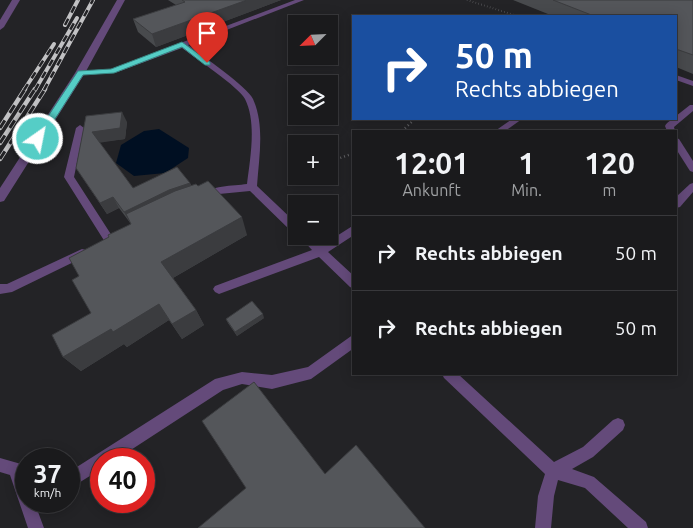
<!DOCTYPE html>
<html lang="de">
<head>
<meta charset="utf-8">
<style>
	:root { --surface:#1a1a1c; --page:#232325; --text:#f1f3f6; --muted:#9fa1a3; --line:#38383b }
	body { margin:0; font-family:Ubuntu,sans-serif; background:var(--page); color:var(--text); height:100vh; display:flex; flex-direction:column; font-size:19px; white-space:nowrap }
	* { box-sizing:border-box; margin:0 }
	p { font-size:16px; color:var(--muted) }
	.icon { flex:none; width:28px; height:28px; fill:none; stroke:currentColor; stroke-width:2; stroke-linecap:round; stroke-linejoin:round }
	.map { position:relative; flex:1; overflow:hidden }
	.sheet { position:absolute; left:352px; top:130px; width:325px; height:245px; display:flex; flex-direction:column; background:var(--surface); border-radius:0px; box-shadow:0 2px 12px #0003,0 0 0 1px var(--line) }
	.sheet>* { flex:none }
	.guide { position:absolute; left:352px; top:15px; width:325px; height:105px; border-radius:0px; box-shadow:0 2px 12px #0003,0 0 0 1px var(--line); background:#1a4fa0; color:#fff; overflow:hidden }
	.needle { width:32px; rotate:246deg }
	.fabs { position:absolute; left:288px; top:15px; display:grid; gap:10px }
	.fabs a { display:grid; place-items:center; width:50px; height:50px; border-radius:0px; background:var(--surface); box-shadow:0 2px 12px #0003,0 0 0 1px var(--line); font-size:25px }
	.speed { position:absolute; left:15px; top:448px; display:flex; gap:10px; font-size:25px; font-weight:700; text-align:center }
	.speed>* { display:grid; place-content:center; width:65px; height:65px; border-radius:50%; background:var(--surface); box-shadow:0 2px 12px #0003,0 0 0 1px var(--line); line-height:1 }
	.speed small { font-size:12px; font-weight:400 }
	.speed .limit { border:8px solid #d22; background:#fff; color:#111 }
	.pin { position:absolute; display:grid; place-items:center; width:42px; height:42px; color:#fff; margin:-51px -21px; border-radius:50% 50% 50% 0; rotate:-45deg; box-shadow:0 0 5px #0007 }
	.pin .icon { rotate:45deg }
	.me { position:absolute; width:55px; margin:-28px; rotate:33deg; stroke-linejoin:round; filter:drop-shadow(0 0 4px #0008) }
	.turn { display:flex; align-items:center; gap:18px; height:105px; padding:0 20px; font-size:22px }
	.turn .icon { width:65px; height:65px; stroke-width:2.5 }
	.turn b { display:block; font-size:35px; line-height:42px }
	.eta { display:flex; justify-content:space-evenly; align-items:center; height:85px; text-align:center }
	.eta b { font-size:30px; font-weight:700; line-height:35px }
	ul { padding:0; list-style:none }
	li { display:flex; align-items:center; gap:15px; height:75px; padding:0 20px; border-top:1px solid var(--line) }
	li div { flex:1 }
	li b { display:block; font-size:19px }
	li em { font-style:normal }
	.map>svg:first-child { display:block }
	.water { fill:#000f22 }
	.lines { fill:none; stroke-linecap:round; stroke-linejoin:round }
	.path-far1 { stroke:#636366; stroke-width:2; stroke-dasharray:0.5 2.5; stroke-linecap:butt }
	.path { stroke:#636366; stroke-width:2.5; stroke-dasharray:1 3; stroke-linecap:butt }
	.service { fill:#644a7a; fill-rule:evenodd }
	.tertiary { fill:#644a7a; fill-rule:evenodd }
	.rail-far1-casing { stroke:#c2c2c4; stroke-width:4 }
	.rail-casing { stroke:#c2c2c4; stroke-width:4.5 }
	.rail-far1 { stroke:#232326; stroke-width:2.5; stroke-dasharray:7; stroke-linecap:butt }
	.rail { stroke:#232326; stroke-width:3; stroke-dasharray:9; stroke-linecap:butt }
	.wall { fill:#484a4d }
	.shaded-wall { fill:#3b3c3f }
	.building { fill:#54565a; stroke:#3b3c3f }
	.route { fill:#55cdc6; stroke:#378581 }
</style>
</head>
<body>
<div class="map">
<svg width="693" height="528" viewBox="0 0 693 528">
	<rect width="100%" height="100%" fill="#232326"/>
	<polygon class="water" points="159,129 189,148 188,158 165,173 134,176 116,163 121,145 144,131"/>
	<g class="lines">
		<polyline class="path-far1" points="467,0 517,16"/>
		<g class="path">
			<polyline points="402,131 415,119"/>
			<polyline points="329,162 354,153"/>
			<polyline points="293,175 296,174"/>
		</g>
		<g class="service">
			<path d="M295 0H304L188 45C201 55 248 87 253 99 265 126 259 157 257 186L296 223V233L292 232 250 191 219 194 205 200 201 199 200 196C210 185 233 186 247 184 250 159 257 123 245 99 239 87 195 58 182 48L115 73 80 75 76 73 80 71 111 69Z"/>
			<polygon points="676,75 693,81 693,86 676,80"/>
			<path d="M690 105H693V111L674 127 675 131H667L665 126C667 122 672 119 676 119V116Z"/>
			<polygon points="512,119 522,119 505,131 495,131"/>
			<polygon points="80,125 84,128 74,177 114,239 109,243 105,242 64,177 76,128"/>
			<polygon points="676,138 679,139 693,161 693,172 690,171 676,149"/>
			<polygon points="693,183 693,192 680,207 676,208 676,197 690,184"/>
			<polygon points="354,225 354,235 328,252 354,276 354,289 350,287 319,257 219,294 215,292 213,289 215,286 312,250 299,236 311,236 321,246"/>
			<polygon points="82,249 86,250 88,253 86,256 12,292 0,294 0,284 7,284"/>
			<polygon points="354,334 354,348 311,379 272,389 242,384 223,390 117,459 101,459 101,469 69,489 69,472 215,379 242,372 272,375 308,367"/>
			<polygon points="442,374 458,374 554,462 583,447 613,420 618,418 623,420 625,425 623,430 593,457 572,469 594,477 646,522 648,528 628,528 585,488 558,480 554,496 551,528 535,528 538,496 545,474 444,378"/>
			<polygon points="0,458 21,464 26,477 26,501 34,501 44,528 28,528 10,475 0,472"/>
		</g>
		<g class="tertiary">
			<polygon points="12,0 20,0 4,27 0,30 0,20"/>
			<polygon points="117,0 125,0 85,73 4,201 0,202 0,188 75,73"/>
		</g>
		<g class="rail-far1-casing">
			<g id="rail-far1">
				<polyline points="65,25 78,0"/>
				<polyline points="24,90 54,44"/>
				<polyline points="35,90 77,18"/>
				<polyline points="44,90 93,0"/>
			</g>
		</g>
		<g class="rail-casing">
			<g id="rail">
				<polyline points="0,128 25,89"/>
				<polyline points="0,143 35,89"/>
				<polyline points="0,159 45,89"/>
			</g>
		</g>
		<use href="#rail-far1" class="rail-far1"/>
		<use href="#rail" class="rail"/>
	</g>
	<g class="wall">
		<polygon points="168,0 281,0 156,47 138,32 133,19 176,5"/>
		<polygon points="513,0 693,0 693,74 676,67 676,16 553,16"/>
		<polygon points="86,116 127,122 125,139 99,142 133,188 190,183 191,185 247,235 173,278 196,310 204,325 182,339 169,320 127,347 124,344 81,371 63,357 91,313 79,276 109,237 131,224 119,208 107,214 76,168"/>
		<polygon points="264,318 237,336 228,323 226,319"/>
	</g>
	<g class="shaded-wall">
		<polygon points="247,0 281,0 156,47 152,34"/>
		<polygon points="122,112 127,122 125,139 98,143 92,132"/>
		<polygon points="190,183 194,193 130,222 124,212 169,190"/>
		<polygon points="113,197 119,208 107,214 100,203"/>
		<polygon points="242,217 247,235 171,279 161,262"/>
		<polygon points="159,304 169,320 127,347 124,344 81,371 63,357 111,329"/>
		<polygon points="196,310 204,325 182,339 172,324"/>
		<polygon points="263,314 264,318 237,336 235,332"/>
	</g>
	<g class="building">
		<polygon points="182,0 247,0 152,34 133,19 185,2"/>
		<polygon points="553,0 693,0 693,55 676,49 676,16 594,16"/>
		<polygon points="122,112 120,128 92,132 133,188 177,167 190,183 169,190 124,212 113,197 100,203 76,168 86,116"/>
		<polygon points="208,181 242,217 161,262 196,310 172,324 159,304 113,332 111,329 63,357 52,335 91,313 72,280 79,276 69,258 109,237 108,235 131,224 126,214 175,191 196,184 198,186"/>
		<polygon points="252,301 263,314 235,332 226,319"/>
		<polygon points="254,382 325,474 356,445 425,528 198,528 246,488 202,421"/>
	</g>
	<polygon class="route" points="182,42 210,62 210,65 205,65 182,47 114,73 83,75 41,141 35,141 33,139 78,71 111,69"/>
</svg>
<div class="fabs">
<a><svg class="needle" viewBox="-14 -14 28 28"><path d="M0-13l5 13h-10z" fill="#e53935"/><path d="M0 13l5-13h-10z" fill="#9fa1a3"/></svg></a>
<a><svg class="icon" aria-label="layers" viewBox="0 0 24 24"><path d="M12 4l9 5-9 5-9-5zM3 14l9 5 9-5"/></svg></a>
<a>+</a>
<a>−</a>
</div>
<div class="speed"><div>37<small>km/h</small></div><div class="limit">40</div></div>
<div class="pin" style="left:207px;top:63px;background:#d93025"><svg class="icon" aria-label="arrive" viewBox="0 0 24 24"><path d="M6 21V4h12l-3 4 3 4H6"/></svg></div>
<svg class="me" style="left:38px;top:139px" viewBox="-20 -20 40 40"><circle r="17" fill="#55cdc6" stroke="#fff" stroke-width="3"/><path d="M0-11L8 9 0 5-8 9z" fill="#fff"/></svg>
<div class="guide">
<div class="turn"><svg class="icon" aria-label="right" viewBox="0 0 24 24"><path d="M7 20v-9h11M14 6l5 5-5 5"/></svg><div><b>50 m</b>Rechts abbiegen</div></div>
</div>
<section class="sheet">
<div class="eta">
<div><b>12:01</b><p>Ankunft</p></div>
<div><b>1</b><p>Min.</p></div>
<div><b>120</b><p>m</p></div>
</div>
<ul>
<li><svg class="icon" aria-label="right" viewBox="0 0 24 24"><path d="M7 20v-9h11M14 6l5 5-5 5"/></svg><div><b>Rechts abbiegen</b></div><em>50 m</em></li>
<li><svg class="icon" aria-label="right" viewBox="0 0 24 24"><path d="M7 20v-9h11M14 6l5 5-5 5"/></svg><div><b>Rechts abbiegen</b></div><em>50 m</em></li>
</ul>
</section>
</div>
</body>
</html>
